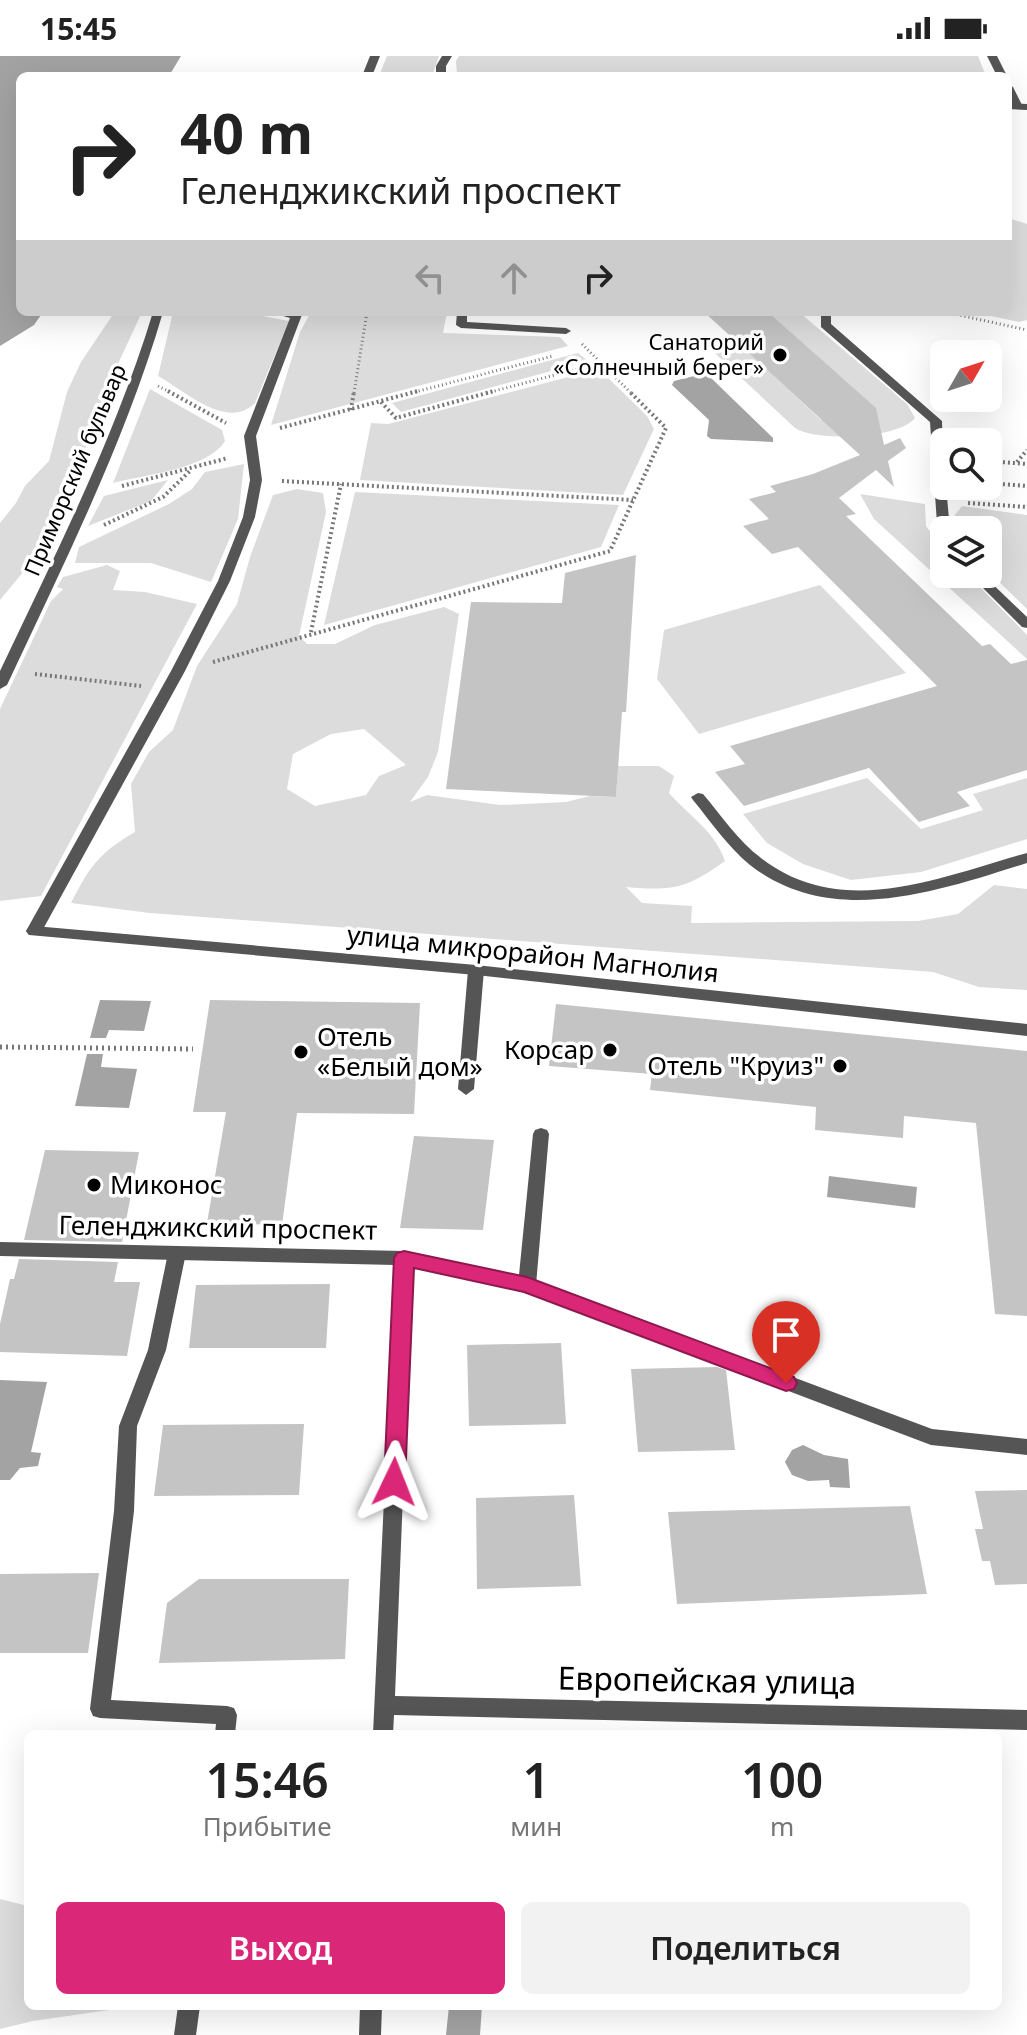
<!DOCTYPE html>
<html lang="ru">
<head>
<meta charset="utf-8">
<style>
	:root { --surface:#fff; --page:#f2f2f2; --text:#222; --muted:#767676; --accent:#db2777 }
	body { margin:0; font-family:"Noto Sans",sans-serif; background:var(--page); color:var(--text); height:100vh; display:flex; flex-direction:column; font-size:30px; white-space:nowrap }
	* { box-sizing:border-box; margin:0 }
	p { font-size:26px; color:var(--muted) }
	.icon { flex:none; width:44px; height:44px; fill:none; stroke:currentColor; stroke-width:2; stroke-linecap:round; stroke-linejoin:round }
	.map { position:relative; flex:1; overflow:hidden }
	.panel { position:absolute; left:24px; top:1674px; width:978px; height:280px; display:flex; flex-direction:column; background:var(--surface); border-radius:12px; box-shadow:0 8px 32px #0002 }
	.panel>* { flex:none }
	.guide { position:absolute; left:16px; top:16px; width:996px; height:244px; border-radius:12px; box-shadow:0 8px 32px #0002; background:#fff; color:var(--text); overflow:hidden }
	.needle { width:52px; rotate:51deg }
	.fabs { position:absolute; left:930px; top:284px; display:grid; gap:16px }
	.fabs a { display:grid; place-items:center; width:72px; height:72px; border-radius:12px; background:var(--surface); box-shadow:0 8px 32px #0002; font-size:40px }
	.pin { position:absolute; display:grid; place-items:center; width:68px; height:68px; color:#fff; margin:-82px -34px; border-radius:50% 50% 50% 0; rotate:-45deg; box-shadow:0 0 8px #0007 }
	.pin .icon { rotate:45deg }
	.me { position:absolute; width:88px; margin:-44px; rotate:2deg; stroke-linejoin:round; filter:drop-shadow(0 0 6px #0008) }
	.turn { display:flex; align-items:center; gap:28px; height:168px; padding:0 32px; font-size:36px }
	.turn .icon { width:104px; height:104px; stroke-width:2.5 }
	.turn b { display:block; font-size:56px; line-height:68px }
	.lanes { display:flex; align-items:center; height:76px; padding:0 32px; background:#0003; justify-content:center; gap:40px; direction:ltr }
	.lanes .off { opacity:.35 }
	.eta { display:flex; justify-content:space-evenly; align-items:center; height:136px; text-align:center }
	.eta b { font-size:48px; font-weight:600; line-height:56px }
	.button { display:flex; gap:16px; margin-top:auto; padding:16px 32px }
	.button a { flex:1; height:92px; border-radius:12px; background:var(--accent); color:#fff; font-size:32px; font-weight:600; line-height:92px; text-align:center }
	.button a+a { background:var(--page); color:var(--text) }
	.status { display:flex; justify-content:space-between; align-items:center; height:56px; padding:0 40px; background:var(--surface); direction:ltr }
	.status svg { height:22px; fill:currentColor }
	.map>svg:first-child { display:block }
	.green { fill:#dcdcdc; fill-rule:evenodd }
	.water { fill:#a3a3a3 }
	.building { fill:#c4c4c4 }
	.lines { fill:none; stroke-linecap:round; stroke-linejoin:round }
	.path-far2 { stroke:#777; stroke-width:3; stroke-dasharray:1 3; stroke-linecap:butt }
	.path-far1 { stroke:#777; stroke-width:4; stroke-dasharray:2 3; stroke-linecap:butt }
	.path { stroke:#777; stroke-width:5; stroke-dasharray:2 4; stroke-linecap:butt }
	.lane { fill:#555; fill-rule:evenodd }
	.street { fill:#555; fill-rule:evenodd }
	.route { fill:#db2777; stroke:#8e194d; stroke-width:2 }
	.poi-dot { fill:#000; stroke:#fff; stroke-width:3 }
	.labels { text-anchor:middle; stroke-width:7; stroke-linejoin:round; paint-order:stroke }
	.far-poi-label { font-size:22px; fill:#000; stroke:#fff; text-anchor:end }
	.far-street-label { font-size:22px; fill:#000; stroke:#fff }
	.street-label { font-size:26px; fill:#000; stroke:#fff }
	.poi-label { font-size:26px; fill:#000; stroke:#fff; text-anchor:start }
	.near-street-label { font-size:32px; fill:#000; stroke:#fff }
</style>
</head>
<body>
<div class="status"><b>15:45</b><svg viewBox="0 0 49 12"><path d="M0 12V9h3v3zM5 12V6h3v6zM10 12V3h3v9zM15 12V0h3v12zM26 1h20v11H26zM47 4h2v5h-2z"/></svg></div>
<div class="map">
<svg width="1027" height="1979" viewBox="0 0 1027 1979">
	<rect width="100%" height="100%" fill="#fff"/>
	<g class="green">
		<polygon points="387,0 439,0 432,20 379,20"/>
		<polygon points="459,0 978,0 986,20 461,20 457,18 456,5"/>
		<polygon points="1008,162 1027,168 1027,264 1019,266 972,256 1008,256"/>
		<polygon points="142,256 105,336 78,413 65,439 52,455 48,486 0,544 0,467 16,447 25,430 49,405 67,336 81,306 114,257"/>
		<path d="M173 256H241L289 265 255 347C227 375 185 335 158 320Z"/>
		<polygon points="311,256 447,256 443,277 560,281 568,290 271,369 300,276"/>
		<path d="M768 256H799L907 348 915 362C899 383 816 386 795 372L705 288 733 282 821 364 873 351Z"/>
		<polygon points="578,297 588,305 401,356 392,347"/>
		<polygon points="599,313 647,360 654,373 623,439 360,424 371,367 388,368"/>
		<path d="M150 333 222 374 225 385C208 413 144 419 113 427Z"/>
		<polygon points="244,408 238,463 211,526 151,507 75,507 79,491 169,448 192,433 205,416"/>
		<polygon points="168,424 151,445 88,470 104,440"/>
		<path d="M297 433 323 437 326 456 299 580 307 588H335L375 569 444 551 459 558 438 696 428 721 410 746 427 739 500 749 566 746 590 740 616 741 618 710H659L674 720 669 737C689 760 715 775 725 805 686 833 673 835 626 831L642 847 692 850 691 867 918 865 958 858 994 829 1027 833V934L979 931 933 916 150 857 71 847C90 810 99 797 135 776L131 728 149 696 173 674 197 610 237 548 250 501 273 439ZM364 673 406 709 379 720 366 739 315 750 287 733 293 698 331 678Z"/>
		<polygon points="355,436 619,449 601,491 324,569"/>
		<polygon points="860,438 925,448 926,470 944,495 944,518 967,518 1027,579 1027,603 874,463"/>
		<polygon points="962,450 1027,459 1027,553 988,515 988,474 956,474 951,464"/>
		<polygon points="107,509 120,515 113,534 145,536 197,548 41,840 0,845 0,653 51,545 63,533 57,531 63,521"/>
		<polygon points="820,529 906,617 699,678 657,623 664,574"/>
		<polygon points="867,722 921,773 983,754 973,738 1027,722 1027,783 921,816 851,824 803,808 767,787 743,758"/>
		<polygon points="0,1843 28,1850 28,1950 137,1950 33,1965 0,1973"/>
	</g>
	<g class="water">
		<polygon points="0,0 181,0 169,20 20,20 20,256 43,256 34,269 0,290"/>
		<polygon points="702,318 709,320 773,382 773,386 711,383 707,380 709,364 672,329 674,325"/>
		<polygon points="100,944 151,945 144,975 109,974 106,982 90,982"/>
		<polygon points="87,998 103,998 101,1011 137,1013 129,1052 75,1050"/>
		<polygon points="829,1120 917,1131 915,1152 827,1141"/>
		<polygon points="0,1324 47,1326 31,1396 41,1397 38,1410 20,1412 10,1424 0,1424"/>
		<polygon points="803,1389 824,1399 848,1403 850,1432 830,1431 829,1424 808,1425 792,1419 785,1406 792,1394"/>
		<polygon points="449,1950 482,1950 480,1979 446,1979"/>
	</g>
	<g class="building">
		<polygon points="704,256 768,256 876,352 884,389 900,382 906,392 888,405 894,431 876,414 839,442 856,458 846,460 982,590 990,588 1011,608 1027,604 1027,714 957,736 970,750 919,766 869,712 744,750 715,716 745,708 730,690 937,630 798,491 772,498 743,470 769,463 749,443 776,436 770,430 813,418 860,399"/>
		<polygon points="636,499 626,656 622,656 616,741 446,733 471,546 562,547 565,517"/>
		<polygon points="210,944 420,947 414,1058 297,1057 282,1169 207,1167 226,1056 193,1056"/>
		<polygon points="556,948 1027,995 1027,1260 995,1258 976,1067 904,1060 903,1082 815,1074 816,1051 650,1034 652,1018 549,1010"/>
		<polygon points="414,1080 494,1084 483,1174 400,1172"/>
		<polygon points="45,1094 139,1096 122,1186 24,1184"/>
		<polygon points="19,1203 118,1206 114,1226 140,1226 127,1300 0,1296 0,1268 10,1223 14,1223"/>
		<polygon points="330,1228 326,1292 189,1292 196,1229"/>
		<polygon points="561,1287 566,1368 469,1370 467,1289"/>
		<polygon points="717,1311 726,1314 735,1394 638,1396 631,1313"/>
		<polygon points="304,1368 299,1439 154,1440 163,1369"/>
		<polygon points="1027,1434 1027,1528 995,1529 990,1505 982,1505 975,1473 983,1473 975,1435"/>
		<polygon points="574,1439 581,1530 477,1533 476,1442"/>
		<polygon points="910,1450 927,1538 677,1548 668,1456"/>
		<polygon points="99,1517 88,1597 0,1597 0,1518"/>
		<polygon points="199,1523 349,1523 345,1603 159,1607 167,1547"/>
	</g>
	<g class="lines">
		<g class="path-far2">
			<polyline points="945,256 1027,274"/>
			<polyline points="582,288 631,337"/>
			<polyline points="158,330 172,337"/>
			<polyline points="354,337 367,256"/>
			<polyline points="411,337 553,300"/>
			<polyline points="487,337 600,307"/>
		</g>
		<g class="path-far1">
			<polyline points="168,335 226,367"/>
			<polyline points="381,346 396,362 494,335"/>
			<polyline points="351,354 354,335"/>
			<polyline points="280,372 418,335"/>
			<polyline points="988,405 1027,408"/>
			<polyline points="1017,406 1027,394"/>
			<polyline points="282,425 633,444"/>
			<polyline points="988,427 1027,430"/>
			<polyline points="122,430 228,402"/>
			<polyline points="968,447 1027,451"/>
			<polyline points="104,469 163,441 191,414"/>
			<polyline points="311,576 341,428"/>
			<polyline points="213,606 610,495 666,372 629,335"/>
			<polyline points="35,618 141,630"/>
		</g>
		<polyline class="path" points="0,991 193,993"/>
		<g class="lane">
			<polygon points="987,0 997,0 1007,20 997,20"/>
			<polygon points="1008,28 1013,31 1023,51 1021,53 1013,51 1008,40"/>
			<polygon points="270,256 303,256 256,380 262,424 255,461 230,525 185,615 42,875 39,879 29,879 26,875 171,615 218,525 243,461 250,424 244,380 290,262"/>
			<polygon points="457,256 467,256 467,266 566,272 571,275 566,278 461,272 456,269"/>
			<polygon points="821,256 831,256 831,268 942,365 944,430 946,430 950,474 944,474 944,486 938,482 930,366 821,271"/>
			<polygon points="969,518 982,518 1027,561 1027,572 1022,571"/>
			<path d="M698 737 703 738C721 759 738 785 761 802 842 865 940 821 1027 797V807C938 835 832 873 750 809 728 791 711 766 693 744L691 741Z"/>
			<polygon points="476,909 484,914 474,1033 466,1039 458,1033 468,914"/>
			<polygon points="541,1072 547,1074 549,1078 536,1229 533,1234 527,1236 521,1234 518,1229 533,1078 535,1074"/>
			<polygon points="177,1190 183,1192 186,1197 166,1294 137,1370 134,1455 111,1644 227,1650 234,1652 237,1659 235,1678 215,1678 216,1668 100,1662 93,1660 90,1653 114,1455 119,1370 148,1294 168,1197 171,1192"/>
			<polygon points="178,1950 200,1950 196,1979 174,1979"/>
		</g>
		<g class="street">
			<polygon points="370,0 380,0 372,20 362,20"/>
			<polygon points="442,0 452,0 446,10 446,20 436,20 436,10"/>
			<polygon points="1008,47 1027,48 1027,54 1008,53"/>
			<path d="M153 256H163C125 386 64 507 7 629L0 633V615C56 497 115 381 153 256Z"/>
			<polygon points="34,870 476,909 1027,968 1027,980 476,919 29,879 26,875 29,871"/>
			<polygon points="0,1186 404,1195 533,1224 932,1373 1027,1383 1027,1399 931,1389 525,1235 412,1211 395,1640 1027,1654 1027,1674 394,1659 393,1678 373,1678 395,1209 0,1200"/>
			<polygon points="360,1950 382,1950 381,1979 359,1979"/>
		</g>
	</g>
	<polygon class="route" points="404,1195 527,1221 794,1321 797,1327 794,1333 786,1335 524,1236 414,1212 405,1426 402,1432 394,1435 387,1432 384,1426 394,1202 397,1197"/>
	<g class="poi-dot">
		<circle cx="780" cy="299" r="8"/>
		<circle cx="610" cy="994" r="8"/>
		<circle cx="301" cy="996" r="8"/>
		<circle cx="840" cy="1010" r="8"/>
		<circle cx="94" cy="1129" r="8"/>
	</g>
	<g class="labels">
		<g class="far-poi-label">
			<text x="764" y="294">Санаторий<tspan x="764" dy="25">«Солнечный берег»</tspan></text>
		</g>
		<g class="far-street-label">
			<text transform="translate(75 414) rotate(-67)" y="8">Приморский бульвар</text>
		</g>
		<g class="street-label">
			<text transform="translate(533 898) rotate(6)" y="9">улица микрорайон Магнолия</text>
			<text transform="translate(218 1172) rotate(1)" y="9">Геленджикский проспект</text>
		</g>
		<g class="poi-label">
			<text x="317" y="990">Отель<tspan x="317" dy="30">«Белый дом»</tspan></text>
			<text x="594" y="1003" text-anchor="end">Корсар</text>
			<text x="824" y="1019" text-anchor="end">Отель "Круиз"</text>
			<text x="110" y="1138">Миконос</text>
		</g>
		<g class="near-street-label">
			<text transform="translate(707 1625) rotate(1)" y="11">Европейская улица</text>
		</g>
	</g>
</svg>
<div class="fabs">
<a><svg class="needle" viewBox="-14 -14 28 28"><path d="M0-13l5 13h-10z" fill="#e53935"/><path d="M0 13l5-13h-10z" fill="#767676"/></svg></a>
<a><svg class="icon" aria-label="search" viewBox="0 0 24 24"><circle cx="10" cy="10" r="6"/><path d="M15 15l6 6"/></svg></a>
<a><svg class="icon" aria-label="layers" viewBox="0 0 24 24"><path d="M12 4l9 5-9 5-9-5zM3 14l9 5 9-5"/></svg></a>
</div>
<div class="pin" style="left:786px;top:1327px;background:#d93025"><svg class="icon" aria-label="arrive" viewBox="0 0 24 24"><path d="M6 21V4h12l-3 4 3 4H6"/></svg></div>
<svg class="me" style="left:394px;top:1426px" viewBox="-20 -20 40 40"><path d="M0-17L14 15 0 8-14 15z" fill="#db2777" stroke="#fff" stroke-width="4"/></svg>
<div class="guide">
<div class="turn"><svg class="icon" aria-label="right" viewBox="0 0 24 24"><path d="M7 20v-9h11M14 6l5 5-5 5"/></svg><div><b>40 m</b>Геленджикский проспект</div></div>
<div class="lanes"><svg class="icon off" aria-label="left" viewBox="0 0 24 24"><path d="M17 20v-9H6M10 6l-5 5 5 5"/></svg><svg class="icon off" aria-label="ahead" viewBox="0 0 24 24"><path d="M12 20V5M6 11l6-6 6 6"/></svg><svg class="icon" aria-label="right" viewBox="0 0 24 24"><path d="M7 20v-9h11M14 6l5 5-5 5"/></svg></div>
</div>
<section class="panel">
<div class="eta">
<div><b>15:46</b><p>Прибытие</p></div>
<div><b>1</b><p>мин</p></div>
<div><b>100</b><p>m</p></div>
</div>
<div class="button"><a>Выход</a><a>Поделиться</a></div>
</section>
</div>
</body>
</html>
